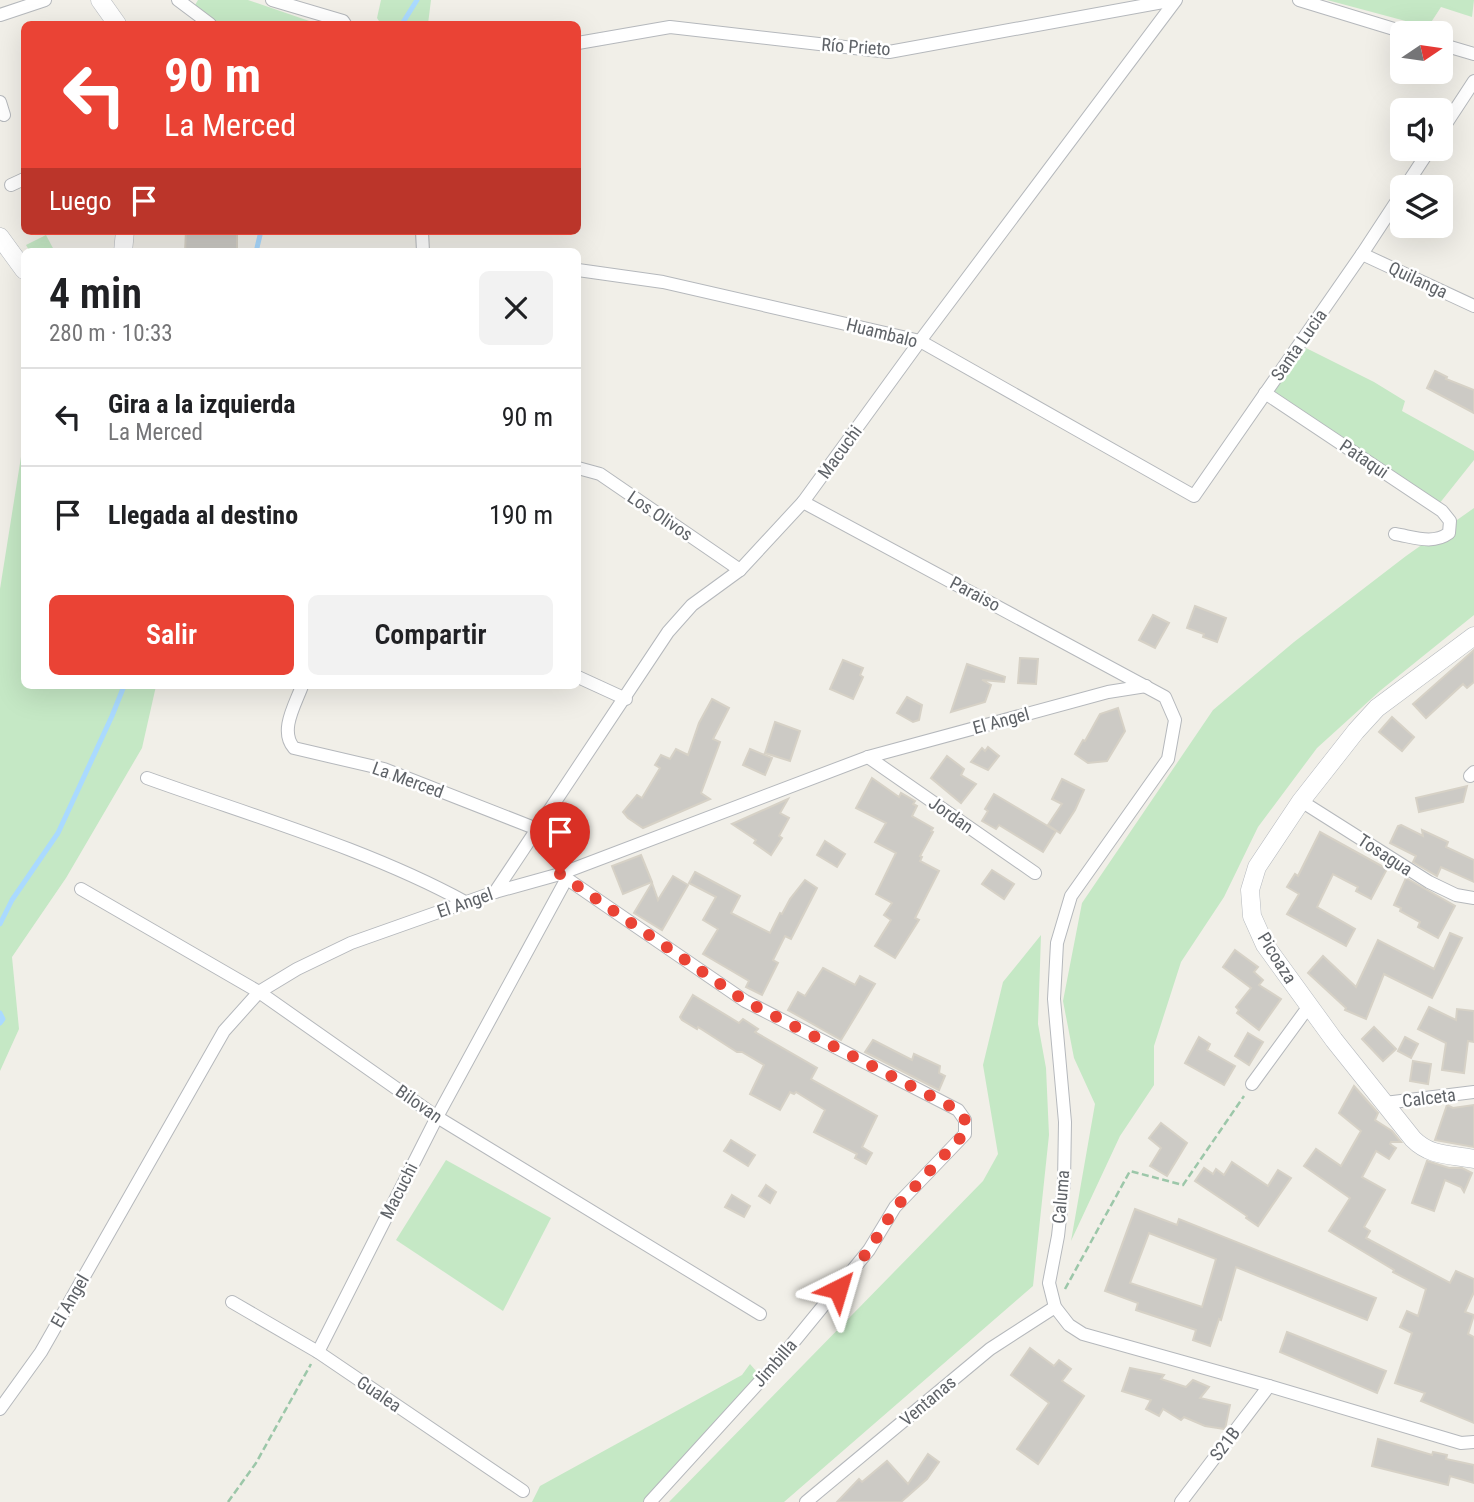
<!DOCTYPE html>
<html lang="es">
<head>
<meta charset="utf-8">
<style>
	:root { --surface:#fff; --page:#f2f2f2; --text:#202124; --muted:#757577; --line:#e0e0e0; --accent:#ea4335 }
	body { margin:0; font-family:"Roboto Condensed",sans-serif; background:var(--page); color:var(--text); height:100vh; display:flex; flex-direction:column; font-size:26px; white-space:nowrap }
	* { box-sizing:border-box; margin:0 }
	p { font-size:23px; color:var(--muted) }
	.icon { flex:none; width:38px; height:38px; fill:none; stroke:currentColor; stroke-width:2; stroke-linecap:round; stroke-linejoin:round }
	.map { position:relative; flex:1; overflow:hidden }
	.sheet { position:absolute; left:21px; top:248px; width:560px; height:441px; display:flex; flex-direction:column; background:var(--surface); border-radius:10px; box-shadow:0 7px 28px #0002 }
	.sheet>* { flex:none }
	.top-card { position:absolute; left:21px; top:21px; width:560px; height:214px; border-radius:10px; box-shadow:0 7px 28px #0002; background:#ea4335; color:#fff; overflow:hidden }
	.needle { width:46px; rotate:77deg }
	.tools { position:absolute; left:1390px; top:21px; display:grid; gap:14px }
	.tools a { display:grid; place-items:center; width:63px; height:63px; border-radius:10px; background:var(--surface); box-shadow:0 7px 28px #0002; font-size:35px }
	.pin { position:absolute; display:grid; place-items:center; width:60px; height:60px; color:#fff; margin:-72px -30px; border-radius:50% 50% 50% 0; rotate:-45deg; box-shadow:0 0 7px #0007 }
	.pin .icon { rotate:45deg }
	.me { position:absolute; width:77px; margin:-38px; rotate:40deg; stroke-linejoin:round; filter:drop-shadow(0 0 5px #0008) }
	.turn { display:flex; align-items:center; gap:24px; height:147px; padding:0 28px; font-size:32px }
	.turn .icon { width:91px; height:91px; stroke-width:2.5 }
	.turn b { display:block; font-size:49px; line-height:60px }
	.then { display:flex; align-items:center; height:66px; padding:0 28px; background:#0003; gap:14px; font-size:26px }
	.round { display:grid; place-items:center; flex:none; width:74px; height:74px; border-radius:10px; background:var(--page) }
	.overview { display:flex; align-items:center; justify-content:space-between; height:119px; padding:0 28px }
	h1 { font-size:42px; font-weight:600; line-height:52px }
	.cta { display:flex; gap:14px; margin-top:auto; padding:14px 28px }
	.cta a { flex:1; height:80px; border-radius:10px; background:var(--accent); color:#fff; font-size:28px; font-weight:600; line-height:80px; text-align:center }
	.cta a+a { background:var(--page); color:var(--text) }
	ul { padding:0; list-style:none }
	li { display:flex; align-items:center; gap:21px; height:98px; padding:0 28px; border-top:2px solid var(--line) }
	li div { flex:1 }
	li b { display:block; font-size:26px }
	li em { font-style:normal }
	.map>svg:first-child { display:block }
	.green { fill:#c5e8c5 }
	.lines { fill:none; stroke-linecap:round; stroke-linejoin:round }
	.stream { stroke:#aadaff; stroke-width:5 }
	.building { fill:#cccac5; stroke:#d6d1c6; stroke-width:2; fill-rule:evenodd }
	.street-casing { stroke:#b5b8bc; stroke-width:14 }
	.secondary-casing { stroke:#b6babf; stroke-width:19 }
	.path { stroke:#9cc7a9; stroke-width:2.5; stroke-dasharray:7 3.5; stroke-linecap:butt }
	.street { stroke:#fff; stroke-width:12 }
	.secondary { stroke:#fff; stroke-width:18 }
	.route { stroke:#ea4335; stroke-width:12; stroke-dasharray:0 21.6 }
	.labels { text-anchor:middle; stroke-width:5; stroke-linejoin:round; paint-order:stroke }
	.street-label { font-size:18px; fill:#5f6368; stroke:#fff }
</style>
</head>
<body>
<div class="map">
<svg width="1474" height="1502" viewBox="0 0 1474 1502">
	<rect width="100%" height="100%" fill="#f1efe8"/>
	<g class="green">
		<polygon points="198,0 248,0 318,24 216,24 192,10"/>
		<polygon points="381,0 431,0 428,24 381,24 377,18"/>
		<polygon points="1327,0 1474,0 1472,17 1441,7 1428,27"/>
		<polygon points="46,235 55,252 30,252 26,245"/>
		<polygon points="1306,348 1374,382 1405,401 1402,411 1474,451 1474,460 1439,504 1273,393"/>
		<polygon points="24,438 24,686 156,686 142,748 66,878 12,957 19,1029 0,1071 0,589"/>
		<polygon points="1474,508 1474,615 1381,690 1317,748 1258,827 1224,897 1181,962 1154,1046 1154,1085 1120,1136 1071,1241 1095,1104 1074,1058 1063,1001 1082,903 1213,710 1294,642 1406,556"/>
		<polygon points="1041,935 1038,1024 1046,1068 1049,1135 1033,1286 784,1502 669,1502 983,1181 998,1154 983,1065 1003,982"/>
		<polygon points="446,1160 551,1218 503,1311 396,1240"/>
		<polygon points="750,1364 762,1378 646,1502 532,1502 540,1486 742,1375"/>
	</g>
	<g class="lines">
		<g class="stream">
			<polyline points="402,24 417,0"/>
			<polyline points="256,252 261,231"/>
			<polyline points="0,924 12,900 58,833 112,716 124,686"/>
			<polyline points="0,1013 3,1019 0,1023"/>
		</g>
	</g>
	<g class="building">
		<polygon points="186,231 237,231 237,252 185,252"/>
		<polygon points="1435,371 1447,377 1446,379 1474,390 1474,413 1427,388"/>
		<polygon points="1195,606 1226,618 1217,642 1203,637 1204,634 1187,628"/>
		<polygon points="1153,615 1169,623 1155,648 1139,640"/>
		<polygon points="1474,650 1474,682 1467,688 1463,684 1426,718 1413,704"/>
		<polygon points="1020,658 1038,659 1036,684 1018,683"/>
		<polygon points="843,660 863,668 860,675 863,677 853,699 830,689"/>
		<polygon points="967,664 1005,677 1004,682 982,680 991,685 985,702 951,712"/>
		<polygon points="907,697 922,705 919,720 913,722 897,713"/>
		<polygon points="712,699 729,708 713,739 720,742 701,793 710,799 643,828 628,818 623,812 637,795 642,798 660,768 655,765 661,755 670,759 676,749 688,755 699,723"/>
		<polygon points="1118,708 1125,731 1107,761 1088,763 1075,754 1083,740 1085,741 1100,714"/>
		<polygon points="1392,717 1414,737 1402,751 1379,732"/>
		<polygon points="775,722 800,731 790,761 765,753"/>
		<polygon points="988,747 999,756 988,770 971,762 982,748 985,751"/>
		<polygon points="750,749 772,758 765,775 743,765"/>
		<polygon points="947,756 964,769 961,775 976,784 961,803 931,778"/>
		<polygon points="872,778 899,797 901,793 915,801 913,804 917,806 912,816 933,828 931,831 933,832 920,856 922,857 920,861 939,871 915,918 919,920 895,958 875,946 891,920 884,915 892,903 876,894 896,853 875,842 886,823 856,808"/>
		<polygon points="1062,779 1084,790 1075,810 1060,833 1048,825 1062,804 1052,799"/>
		<polygon points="1467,786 1463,802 1419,812 1416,798"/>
		<polygon points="994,794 1056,831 1043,852 999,825 996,829 982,821 988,811 985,809"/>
		<polygon points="788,799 780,813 789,818 779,836 782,838 771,855 754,843 756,840 732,824"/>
		<polygon points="1401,825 1423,836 1422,830 1448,842 1446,847 1474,860 1474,882 1441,867 1437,876 1413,862 1416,856 1390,843 1398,826"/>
		<polygon points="1320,832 1387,869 1371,899 1356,891 1358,887 1333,874 1317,907 1355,929 1346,946 1287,914 1299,894 1287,887 1295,874 1298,876"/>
		<polygon points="825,841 845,854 837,867 817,855"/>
		<polygon points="641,855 652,882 623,894 612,866"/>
		<polygon points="992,870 1014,884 1004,899 982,884"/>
		<polygon points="695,872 740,896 731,913 770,933 780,913 782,914 790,899 805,880 817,888 791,939 785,936 773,960 778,963 762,995 746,987 749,981 703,954 718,929 703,920 716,897 689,883"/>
		<polygon points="673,876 688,885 662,930 634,913 652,883 658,900"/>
		<polygon points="1406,878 1455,906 1438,938 1418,927 1420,922 1400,911 1401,908 1394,905"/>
		<polygon points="1450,933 1462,938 1432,998 1384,974 1366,1019 1345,1010 1346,1008 1308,973 1323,956 1356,987 1378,940 1434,969"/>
		<polygon points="1235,950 1258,967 1254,972 1263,980 1259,985 1281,999 1259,1030 1237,1013 1239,1010 1236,1007 1251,988 1223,967"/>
		<polygon points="823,968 855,985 860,976 875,984 841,1040 788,1010 798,992 805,996"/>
		<polygon points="693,995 739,1023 743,1019 758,1029 755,1032 817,1068 811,1079 877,1116 862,1147 872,1153 866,1164 855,1158 857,1154 814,1132 825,1110 796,1092 794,1094 790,1092 780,1110 750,1094 764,1065 742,1052 737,1052 698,1027 697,1029 682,1020 680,1017"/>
		<polygon points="1429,1007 1456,1020 1457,1009 1474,1011 1474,1042 1468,1041 1464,1073 1442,1070 1446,1043 1418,1029"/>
		<polygon points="1374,1027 1396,1049 1383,1061 1362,1039"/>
		<polygon points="1248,1033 1263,1042 1249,1065 1235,1056"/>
		<polygon points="1199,1037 1210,1044 1207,1050 1235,1066 1224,1085 1185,1063"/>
		<polygon points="1405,1037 1418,1044 1411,1058 1398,1051"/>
		<polygon points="873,1040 912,1060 914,1054 940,1066 939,1073 945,1076 939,1090 865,1052"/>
		<polygon points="1413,1061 1431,1064 1428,1084 1410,1081"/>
		<polygon points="1354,1086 1378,1113 1375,1120 1392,1131 1401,1142 1391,1142 1390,1144 1396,1148 1389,1159 1376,1151 1362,1177 1385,1190 1364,1227 1370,1231 1366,1238 1450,1283 1456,1271 1474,1279 1474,1292 1465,1312 1474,1315 1468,1334 1474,1337 1474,1423 1421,1401 1425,1393 1395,1383 1412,1333 1400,1327 1407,1311 1418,1316 1426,1289 1393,1272 1394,1270 1329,1231 1350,1198 1304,1166 1316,1149 1341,1166 1361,1131 1339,1113"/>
		<polygon points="1447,1105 1453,1108 1474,1105 1474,1147 1435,1140"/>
		<polygon points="1161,1123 1187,1143 1167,1176 1150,1166 1161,1148 1149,1138"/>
		<polygon points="731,1140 755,1155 748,1166 724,1151"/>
		<polygon points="1427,1161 1449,1168 1462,1168 1472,1173 1464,1192 1461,1187 1445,1180 1434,1211 1412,1203"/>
		<polygon points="1232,1162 1268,1186 1278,1170 1291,1178 1258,1226 1246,1218 1247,1216 1195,1181 1204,1168 1213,1174 1216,1169 1224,1175"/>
		<polygon points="766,1185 776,1192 770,1203 759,1196"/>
		<polygon points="732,1195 750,1206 744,1217 725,1207"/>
		<path d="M1135 1209 1177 1225 1179 1219 1376 1298 1367 1320 1236 1267 1221 1320 1219 1319 1210 1346 1193 1340 1196 1330 1136 1310 1138 1303 1105 1291ZM1149 1233 1216 1259 1202 1307 1130 1283Z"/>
		<polygon points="1287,1332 1386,1371 1377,1393 1280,1352"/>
		<polygon points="1030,1348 1054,1366 1059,1360 1071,1369 1062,1381 1084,1396 1038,1464 1017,1449 1049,1403 1011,1375"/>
		<polygon points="1130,1368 1164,1375 1161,1379 1186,1387 1193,1380 1209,1387 1200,1398 1230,1405 1225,1429 1205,1426 1184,1417 1181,1420 1163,1409 1159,1416 1146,1409 1151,1400 1122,1391"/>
		<polygon points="1378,1439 1432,1455 1433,1452 1447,1455 1446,1459 1474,1465 1474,1483 1450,1476 1448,1485 1372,1466"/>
		<polygon points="928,1454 939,1462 927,1479 901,1502 837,1502 859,1479 862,1482 887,1461 908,1484"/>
	</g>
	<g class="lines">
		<g class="street-casing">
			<g id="street">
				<polyline points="178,0 210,24"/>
				<polyline points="272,0 343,21 345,24"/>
				<polyline points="1299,0 1407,33"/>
				<polyline points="0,15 45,0"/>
				<polyline points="578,43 670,27 889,52 1174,0"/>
				<polyline points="1440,44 1474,54"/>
				<polyline points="0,102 4,115"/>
				<polyline points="1440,133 1474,81"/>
				<polyline points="11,185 24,179"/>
				<polyline points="1405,187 1430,149"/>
				<polyline points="422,231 423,252"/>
				<polyline points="1362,254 1474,306"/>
				<polyline points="578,270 663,282 920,341 1194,496 1362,254 1402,193"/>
				<path d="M1265 393 1442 511 1450 521 1449 533C1433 545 1414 537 1395 534"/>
				<polyline points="578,468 600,474 740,570"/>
				<polyline points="803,502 1165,697 1175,720 1168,759 1071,896 1057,943 1054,999 1065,1122 1064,1182 1058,1236 1049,1283 1055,1307 1069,1325 1083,1334 1269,1386 1461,1443 1474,1442"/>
				<polyline points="578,677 626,699"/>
				<path d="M302 686C295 705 279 731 294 748L384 769 537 829"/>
				<polyline points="868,757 1035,873"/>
				<polyline points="1470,776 1474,772"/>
				<path d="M147 778C252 816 368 849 465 902"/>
				<polyline points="1301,801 1429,882 1456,895 1474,898"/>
				<polyline points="560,874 745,1001 958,1110 965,1120 965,1134 895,1207 869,1250 774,1366 650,1502"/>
				<polyline points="81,889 259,992 437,1117 760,1314"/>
				<polyline points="495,892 668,632 692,605 740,570 803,502 920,341 1176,0"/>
				<polyline points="1252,1084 1309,1006"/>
				<polyline points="1385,1103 1474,1092"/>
				<polyline points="232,1302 318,1352 523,1491"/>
				<polyline points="318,1352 437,1117 567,878"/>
				<polyline points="0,1409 41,1352 224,1031 259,992 297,969 351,943 495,892 560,874 868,757 1108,692 1146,686"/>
				<polyline points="806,1502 990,1349 1055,1307"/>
				<polyline points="1181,1502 1269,1386"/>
			</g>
		</g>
		<g class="secondary-casing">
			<g id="secondary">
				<polyline points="100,0 117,24"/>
				<polyline points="0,237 24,270"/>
				<polyline points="123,252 125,231"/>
				<path d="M1474 636 1377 708 1356 731 1301 801 1257 867 1250 890 1252 916 1265 945 1334 1040 1413 1139C1431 1157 1450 1154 1474 1159"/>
			</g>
		</g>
		<g class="path">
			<polyline points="1065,1289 1130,1171 1183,1185 1244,1096"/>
			<polyline points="228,1502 256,1463 311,1364"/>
		</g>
		<use href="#street" class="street"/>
		<use href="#secondary" class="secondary"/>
	</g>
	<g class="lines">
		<polyline class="route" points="560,874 745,1001 958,1110 965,1120 965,1133 895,1208 869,1250 838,1289"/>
	</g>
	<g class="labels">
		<g class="street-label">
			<text transform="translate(856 47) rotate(4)" y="6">Río Prieto</text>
			<text transform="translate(1418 280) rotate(25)" y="6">Quilanga</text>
			<text transform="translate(882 333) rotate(14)" y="6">Huambalo</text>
			<text transform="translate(1299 345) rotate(-55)" y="6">Santa Lucia</text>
			<text transform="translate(840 452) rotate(-54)" y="6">Macuchi</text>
			<text transform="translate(1364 459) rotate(34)" y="6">Pataqui</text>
			<text transform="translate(660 516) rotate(34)" y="6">Los Olivos</text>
			<text transform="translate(975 594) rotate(28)" y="6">Paraiso</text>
			<text transform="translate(1001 721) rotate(-15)" y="6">El Angel</text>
			<text transform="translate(408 780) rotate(20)" y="6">La Merced</text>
			<text transform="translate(951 815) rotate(35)" y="6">Jordan</text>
			<text transform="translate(1385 855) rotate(33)" y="6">Tosagua</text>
			<text transform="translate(465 903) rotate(-19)" y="6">El Angel</text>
			<text transform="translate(1277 958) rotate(58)" y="6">Picoaza</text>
			<text transform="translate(1429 1098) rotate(-7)" y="6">Calceta</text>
			<text transform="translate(419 1104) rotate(35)" y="6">Bilovan</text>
			<text transform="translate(399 1191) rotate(-63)" y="6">Macuchi</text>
			<text transform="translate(1061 1197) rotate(-85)" y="6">Caluma</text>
			<text transform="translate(70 1301) rotate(-60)" y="6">El Angel</text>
			<text transform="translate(775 1363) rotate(-49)" y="6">Jimbilla</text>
			<text transform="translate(379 1394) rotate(34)" y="6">Gualea</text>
			<text transform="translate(928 1401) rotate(-40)" y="6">Ventanas</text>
			<text transform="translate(1225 1444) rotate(-53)" y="6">S21B</text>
		</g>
	</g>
</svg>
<div class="tools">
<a><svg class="needle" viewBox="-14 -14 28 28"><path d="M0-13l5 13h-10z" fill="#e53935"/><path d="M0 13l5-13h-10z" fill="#757577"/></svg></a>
<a><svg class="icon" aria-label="sound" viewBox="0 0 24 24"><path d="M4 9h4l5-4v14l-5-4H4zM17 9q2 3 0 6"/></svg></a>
<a><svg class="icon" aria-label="layers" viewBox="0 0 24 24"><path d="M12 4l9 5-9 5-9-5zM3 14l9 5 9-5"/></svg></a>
</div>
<div class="pin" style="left:560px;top:874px;background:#d93025"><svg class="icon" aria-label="arrive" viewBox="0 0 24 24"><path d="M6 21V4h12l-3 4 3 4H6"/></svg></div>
<svg class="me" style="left:838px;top:1289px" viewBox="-20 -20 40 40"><path d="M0-17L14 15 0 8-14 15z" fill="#ea4335" stroke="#fff" stroke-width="4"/></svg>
<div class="top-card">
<div class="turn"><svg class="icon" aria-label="left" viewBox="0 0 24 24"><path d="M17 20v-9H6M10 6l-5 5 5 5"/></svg><div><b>90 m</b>La Merced</div></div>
<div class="then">Luego<svg class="icon" aria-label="arrive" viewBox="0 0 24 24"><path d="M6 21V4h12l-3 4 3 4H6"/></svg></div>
</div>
<section class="sheet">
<div class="overview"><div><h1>4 min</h1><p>280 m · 10:33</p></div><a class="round"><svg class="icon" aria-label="close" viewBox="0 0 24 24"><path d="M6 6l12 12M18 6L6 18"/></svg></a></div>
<ul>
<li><svg class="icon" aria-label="left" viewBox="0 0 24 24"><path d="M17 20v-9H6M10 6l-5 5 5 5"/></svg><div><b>Gira a la izquierda</b><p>La Merced</p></div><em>90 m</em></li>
<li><svg class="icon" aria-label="arrive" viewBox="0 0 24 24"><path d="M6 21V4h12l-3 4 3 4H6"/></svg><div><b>Llegada al destino</b></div><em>190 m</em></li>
</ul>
<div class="cta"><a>Salir</a><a>Compartir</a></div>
</section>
</div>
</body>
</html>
